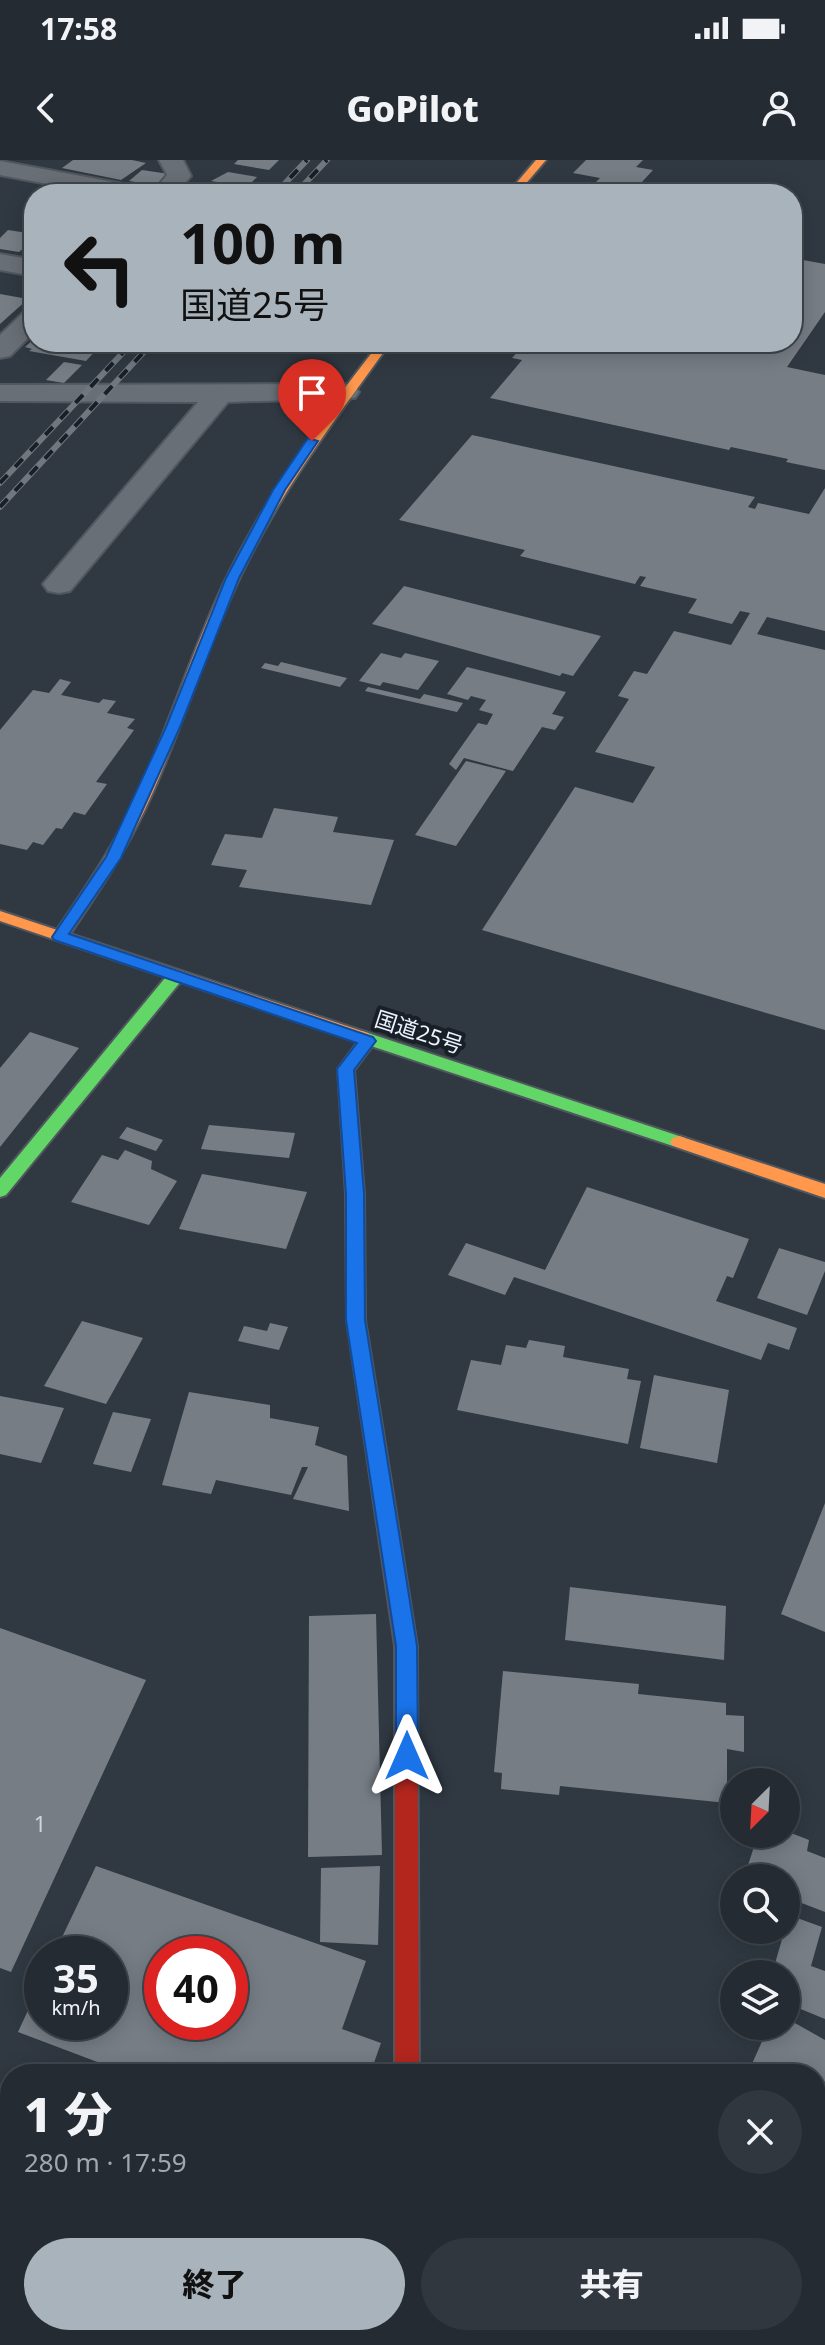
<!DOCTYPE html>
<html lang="ja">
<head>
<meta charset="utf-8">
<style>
	:root { --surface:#242b32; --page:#30373e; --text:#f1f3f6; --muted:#a3a7ac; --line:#41474d; --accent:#a9b3bc }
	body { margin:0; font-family:"Noto Sans","Noto Sans JP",sans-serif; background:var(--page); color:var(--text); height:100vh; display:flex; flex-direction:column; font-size:30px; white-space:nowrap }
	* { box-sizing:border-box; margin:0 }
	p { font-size:26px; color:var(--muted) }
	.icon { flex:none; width:44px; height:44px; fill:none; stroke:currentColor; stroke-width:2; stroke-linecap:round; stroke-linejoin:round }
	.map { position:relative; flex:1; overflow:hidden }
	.drawer { position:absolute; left:0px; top:1904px; width:826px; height:282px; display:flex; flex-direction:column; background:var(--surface); border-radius:32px 32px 0 0; box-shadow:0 4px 20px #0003,0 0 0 2px var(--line) }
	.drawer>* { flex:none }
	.guide { position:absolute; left:24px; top:24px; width:778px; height:168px; border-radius:32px; box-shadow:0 4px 20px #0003,0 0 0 2px var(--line); background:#a9b3bc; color:#111; overflow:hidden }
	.needle { width:52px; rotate:204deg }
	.buttons { position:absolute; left:720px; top:1608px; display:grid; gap:16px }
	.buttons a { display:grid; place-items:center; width:80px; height:80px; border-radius:50%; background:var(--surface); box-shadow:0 4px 20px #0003,0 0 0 2px var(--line); font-size:40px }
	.speed { position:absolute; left:24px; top:1776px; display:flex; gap:16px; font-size:40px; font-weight:700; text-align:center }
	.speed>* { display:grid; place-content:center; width:104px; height:104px; border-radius:50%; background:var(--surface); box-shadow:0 4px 20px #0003,0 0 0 2px var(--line); line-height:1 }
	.speed small { font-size:20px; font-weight:400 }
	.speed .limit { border:12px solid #d22; background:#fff; color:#111 }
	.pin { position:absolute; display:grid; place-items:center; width:68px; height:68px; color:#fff; margin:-82px -34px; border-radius:50% 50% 50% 0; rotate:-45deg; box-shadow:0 0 8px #0007 }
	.pin .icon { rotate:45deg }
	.me { position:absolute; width:88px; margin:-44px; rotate:0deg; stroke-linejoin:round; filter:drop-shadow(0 0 6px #0008) }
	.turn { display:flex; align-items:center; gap:28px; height:168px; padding:0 24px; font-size:36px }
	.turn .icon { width:104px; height:104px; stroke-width:2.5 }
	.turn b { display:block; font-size:56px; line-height:68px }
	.round { display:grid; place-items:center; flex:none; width:84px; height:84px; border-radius:42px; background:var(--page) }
	.summary { display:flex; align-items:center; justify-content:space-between; height:136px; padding:0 24px }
	h1 { font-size:48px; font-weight:800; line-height:60px }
	.cta { display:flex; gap:16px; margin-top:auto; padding:16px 24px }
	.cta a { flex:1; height:92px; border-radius:48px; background:var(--accent); color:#111; font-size:32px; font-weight:800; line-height:92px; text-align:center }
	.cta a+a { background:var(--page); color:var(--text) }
	.status { display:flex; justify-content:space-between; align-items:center; height:56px; padding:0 40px; background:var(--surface); direction:ltr }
	.status svg { height:22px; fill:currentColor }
	header { display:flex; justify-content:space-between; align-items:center; height:104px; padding:0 24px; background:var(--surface); font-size:36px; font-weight:800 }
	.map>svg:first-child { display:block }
	.building { fill:#767d85; fill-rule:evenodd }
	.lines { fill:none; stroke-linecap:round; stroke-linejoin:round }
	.street-casing { stroke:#50575f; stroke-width:4 }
	.fast-casing { stroke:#50575f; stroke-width:4 }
	.slow-casing { stroke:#50575f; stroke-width:4 }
	.jam-casing { stroke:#50575f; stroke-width:4 }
	.street { fill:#696f76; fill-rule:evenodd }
	.fast { fill:#63d668; fill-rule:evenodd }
	.slow { fill:#ff974d; fill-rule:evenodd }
	.jam { fill:#b3261e; fill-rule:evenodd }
	.rail-casing { stroke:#71777e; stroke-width:6 }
	.rail { stroke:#181f27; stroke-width:4; stroke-dasharray:11; stroke-linecap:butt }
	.route { fill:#1a73e8; stroke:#114b97; stroke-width:2 }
	.labels { text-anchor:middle; stroke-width:8; stroke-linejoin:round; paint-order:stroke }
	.street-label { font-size:22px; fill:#eaf4fe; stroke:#181f27 }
	.near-number-label { font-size:22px; fill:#cdd6e0 }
</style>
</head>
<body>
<div class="status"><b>17:58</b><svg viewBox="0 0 49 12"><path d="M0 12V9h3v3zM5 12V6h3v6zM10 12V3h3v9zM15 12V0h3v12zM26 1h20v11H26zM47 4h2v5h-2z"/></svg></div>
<header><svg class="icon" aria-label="back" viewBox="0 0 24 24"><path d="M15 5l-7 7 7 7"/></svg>GoPilot<svg class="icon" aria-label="person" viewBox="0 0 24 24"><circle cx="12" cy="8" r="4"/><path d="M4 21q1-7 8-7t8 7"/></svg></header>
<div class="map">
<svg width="825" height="2185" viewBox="0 0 825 2185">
	<rect width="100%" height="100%" fill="#303942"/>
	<g class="building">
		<polygon points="73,0 132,0 146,3 121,20 62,8"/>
		<polygon points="238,0 279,0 269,10 234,4"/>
		<polygon points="586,0 643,0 636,7 653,10 631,34 602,34 587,31 600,18 573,13"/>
		<polygon points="142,10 169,14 156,25 129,21"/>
		<polygon points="228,12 257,17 247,27 211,21"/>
		<polygon points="209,23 249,30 244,34 199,33"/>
		<polygon points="8,70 34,74 34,79 19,92 0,89 0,78"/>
		<polygon points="792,98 825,104 825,152 787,207 825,215 825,310 786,302 788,299 731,287 729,290 490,238 522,200 512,198 526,182 792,182"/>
		<polygon points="0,134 28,139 0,164"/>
		<polygon points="34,179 34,182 104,182 86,201 29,191 32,189 25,187"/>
		<polygon points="64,202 82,205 64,223 46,220"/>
		<polygon points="472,275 755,337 748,347 755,349 758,343 809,354 825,328 825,471 767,457 757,474 825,490 825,870 482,770 575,627 633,643 655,607 595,592 629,539 618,536 634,511 647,514 674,471 731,485 750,453 740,451 732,464 688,453 697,439 640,426 646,417 640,416 635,424 520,396 525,390 399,360"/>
		<polygon points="404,426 601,476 573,516 562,513 560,516 372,464"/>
		<polygon points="381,493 401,498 405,493 439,501 418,530 383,522 380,526 359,521"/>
		<polygon points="281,502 347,518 340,527 261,508 265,503 278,506"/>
		<polygon points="467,507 566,532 552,554 564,557 555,570 542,567 513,611 464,598 456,610 449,604 478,563 487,565 493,554 479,550 486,540 471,536 468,540 447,534"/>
		<polygon points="60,519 71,522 61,535 99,543 103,539 116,541 107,553 135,559 127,568 134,570 96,622 107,624 85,655 74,652 62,669 56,668 43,685 33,682 27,690 0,684 0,570 33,530 49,533"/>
		<polygon points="368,527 420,539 424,534 463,543 457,552 365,531"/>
		<polygon points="466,601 506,611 456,686 415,675"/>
		<polygon points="274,648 338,657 333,672 394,680 371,745 239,727 247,710 211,705 225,674 262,678"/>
		<polygon points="30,872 79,888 0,987 0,908"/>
		<polygon points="209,965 295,973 289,998 201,989"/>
		<polygon points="127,967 163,980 156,991 119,978"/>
		<polygon points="125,990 152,1001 151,1009 177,1021 149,1065 71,1042 102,995 118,1000"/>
		<polygon points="202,1014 307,1032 286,1089 179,1069"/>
		<polygon points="587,1027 749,1079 733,1118 727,1116 716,1141 797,1168 789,1190 768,1183 761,1200 514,1117 505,1135 448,1115 466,1083 545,1110"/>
		<polygon points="779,1088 825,1102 825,1111 807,1155 757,1138"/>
		<polygon points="82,1161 143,1178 106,1244 44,1226"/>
		<polygon points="270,1163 288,1167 279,1190 238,1181 244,1166 267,1171"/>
		<polygon points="529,1180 565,1186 563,1197 629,1209 627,1219 641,1221 628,1284 457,1250 471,1200 501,1205 506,1185 526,1188"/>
		<polygon points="654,1215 729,1230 717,1303 640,1288"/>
		<polygon points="189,1232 270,1245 270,1258 319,1267 315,1285 347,1296 349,1351 293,1339 308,1307 302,1307 291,1335 216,1320 211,1334 162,1325"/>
		<polygon points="0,1236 64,1248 41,1303 0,1294"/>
		<polygon points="113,1252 151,1259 131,1312 93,1304"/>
		<polygon points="825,1343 825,1472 781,1454"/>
		<polygon points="570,1427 726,1446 724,1500 565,1480"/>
		<polygon points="376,1454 382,1695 308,1697 309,1456"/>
		<polygon points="0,1468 146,1520 11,1812 0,1808"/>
		<polygon points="503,1511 639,1524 638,1534 726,1543 726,1555 744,1556 744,1592 727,1589 727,1643 560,1626 559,1635 501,1629 502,1613 494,1612"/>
		<polygon points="786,1671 809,1680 807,1691 825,1698 825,1752 786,1737 786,1718 744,1718 758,1674 786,1674"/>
		<path d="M96 1706 366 1801 342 1869 381 1883 370 1914H129L18 1872 42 1820V1862H110V1794H54ZM162 1794H230V1862H162Z"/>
		<polygon points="380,1706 378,1785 320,1782 321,1708"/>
		<polygon points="789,1755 822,1767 811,1806 825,1811 825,1859 786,1843 786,1814 772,1814"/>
		<polygon points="786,1858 825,1880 825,1946 821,1943 816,1955 816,1914 765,1914 751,1906 769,1866 781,1871 786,1866"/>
		<polygon points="0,1951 10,1954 10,2176 66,2176 62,2185 0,2185"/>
		<polygon points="825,2011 825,2185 810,2185 808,2176 816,2176 816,2012"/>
		<rect x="444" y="2176" width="77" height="9"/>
		<rect x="535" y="2176" width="72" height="9"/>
		<rect x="620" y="2176" width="72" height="9"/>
		<polygon points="707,2176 778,2176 779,2185 708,2185"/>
	</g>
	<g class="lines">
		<g class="street-casing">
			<g id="street">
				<polygon points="159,0 183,0 191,16 176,34 101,34 0,15 0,1 140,27 152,33 167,15"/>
				<polygon points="0,94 34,100 34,116 0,110"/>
				<polygon points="34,149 34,172 10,196 0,198 0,175 25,151"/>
				<polygon points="345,224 355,226 359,232 355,238 228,242 70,431 59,433 48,431 43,424 198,242 0,241 0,225"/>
				<rect x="368" y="2176" width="64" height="9"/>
			</g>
		</g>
		<g class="fast-casing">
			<g id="fast">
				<polygon points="176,811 184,816 182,820 6,1035 0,1037 0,1018 170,812"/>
				<polygon points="362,871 685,978 688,982 685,986 673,986 356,881 354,877 356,873"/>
			</g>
		</g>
		<g class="slow-casing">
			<g id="slow">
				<polygon points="536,0 546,0 517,34 507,34"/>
				<path d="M380 182H391C336 258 280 332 240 417 207 487 184 561 153 632 131 683 101 728 70 774L368 873 376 881 354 910 364 1034 365 1160 391 1322 388 1328 381 1330 374 1328 371 1322 347 1160 346 1034 338 909 358 882 0 761V751L57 770C87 726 116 683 138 634 171 562 193 486 228 415 269 332 323 255 380 182Z"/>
				<polygon points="679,976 825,1024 825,1038 673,986 670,982 673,978"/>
			</g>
		</g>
		<g class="jam-casing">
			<polygon id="jam" points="381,1314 388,1316 391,1322 417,1486 419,1914 395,1914 395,1486 371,1322 374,1316"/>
		</g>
		<use href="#street" class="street"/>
		<use href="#fast" class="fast"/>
		<use href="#slow" class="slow"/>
		<use href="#jam" class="jam"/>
		<g class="rail-casing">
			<g id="rail">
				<polyline points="275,34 307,0"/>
				<polyline points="295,34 327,0"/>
				<polyline points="0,323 133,182"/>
				<polyline points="0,347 153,182"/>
			</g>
		</g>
		<use href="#rail" class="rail"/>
	</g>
	<polygon class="route" points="308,278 318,281 285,330 239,418 180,567 121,698 69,774 373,877 376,881 354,910 364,1034 365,1160 417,1486 418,1596 414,1603 407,1606 399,1603 396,1596 396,1486 346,1160 346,1034 337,909 357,883 54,780 52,777 106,697 166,567 226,418 273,330"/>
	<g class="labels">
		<g class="street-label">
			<text transform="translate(419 872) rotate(18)" y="8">国道25号</text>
		</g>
		<g class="near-number-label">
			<text x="40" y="1672">1</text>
		</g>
	</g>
</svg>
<div class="buttons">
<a><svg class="needle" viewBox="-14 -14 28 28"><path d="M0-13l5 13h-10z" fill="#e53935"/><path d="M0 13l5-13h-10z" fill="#a3a7ac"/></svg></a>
<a><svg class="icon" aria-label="search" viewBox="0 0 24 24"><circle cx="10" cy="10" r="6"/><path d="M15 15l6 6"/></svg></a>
<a><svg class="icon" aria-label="layers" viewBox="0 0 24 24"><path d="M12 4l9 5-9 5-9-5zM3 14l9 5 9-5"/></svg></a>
</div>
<div class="speed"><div>35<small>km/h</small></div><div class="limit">40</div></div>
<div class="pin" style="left:312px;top:281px;background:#d93025"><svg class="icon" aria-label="arrive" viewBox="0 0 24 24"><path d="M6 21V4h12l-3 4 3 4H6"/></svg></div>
<svg class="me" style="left:407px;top:1596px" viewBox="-20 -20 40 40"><path d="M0-17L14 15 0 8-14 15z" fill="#1a73e8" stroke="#fff" stroke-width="4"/></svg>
<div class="guide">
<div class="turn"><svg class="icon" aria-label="left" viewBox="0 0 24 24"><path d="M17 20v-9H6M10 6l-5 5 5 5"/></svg><div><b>100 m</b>国道25号</div></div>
</div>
<section class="drawer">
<div class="summary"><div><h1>1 分</h1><p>280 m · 17:59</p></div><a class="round"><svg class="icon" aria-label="close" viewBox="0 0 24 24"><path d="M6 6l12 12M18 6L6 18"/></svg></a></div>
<div class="cta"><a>終了</a><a>共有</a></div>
</section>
</div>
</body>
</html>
